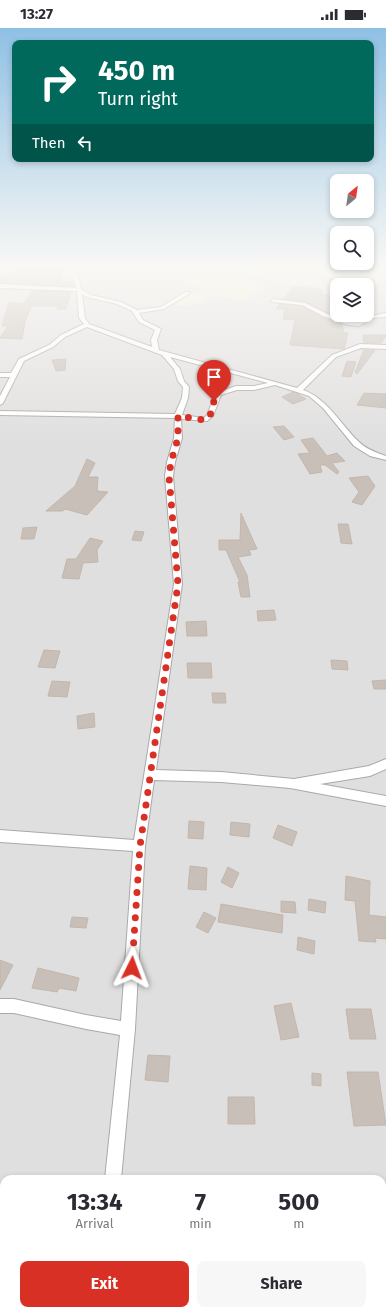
<!DOCTYPE html>
<html lang="en">
<head>
<meta charset="utf-8">
<style>
	:root { --surface:#fff; --page:#f7f7f7; --text:#2b2b33; --muted:#7c7c81; --accent:#d93025 }
	body { margin:0; font-family:"Fira Sans",sans-serif; background:var(--page); color:var(--text); height:100vh; display:flex; flex-direction:column; font-size:15px; white-space:nowrap }
	* { box-sizing:border-box; margin:0 }
	p { font-size:13px; color:var(--muted) }
	.icon { flex:none; width:22px; height:22px; fill:none; stroke:currentColor; stroke-width:2; stroke-linecap:round; stroke-linejoin:round }
	.map { position:relative; flex:1; overflow:hidden }
	.details { position:absolute; left:0px; top:1147px; width:386px; height:140px; display:flex; flex-direction:column; background:var(--surface); border-radius:12px 12px 0 0; box-shadow:0 2px 6px #0003 }
	.details>* { flex:none }
	.guide { position:absolute; left:12px; top:12px; width:362px; height:122px; border-radius:8px; box-shadow:0 2px 6px #0003; background:#00695c; color:#fff; overflow:hidden }
	.needle { width:26px; rotate:29deg }
	.buttons { position:absolute; left:330px; top:146px; display:grid; gap:8px }
	.buttons a { display:grid; place-items:center; width:44px; height:44px; border-radius:8px; background:var(--surface); box-shadow:0 2px 6px #0003; font-size:20px }
	.pin { position:absolute; display:grid; place-items:center; width:34px; height:34px; color:#fff; margin:-41px -17px; border-radius:50% 50% 50% 0; rotate:-45deg; box-shadow:0 0 4px #0007 }
	.pin .icon { rotate:45deg }
	.me { position:absolute; width:44px; margin:-22px; rotate:3deg; stroke-linejoin:round; filter:drop-shadow(0 0 3px #0008) }
	.turn { display:flex; align-items:center; gap:14px; height:84px; padding:0 20px; font-size:18px }
	.turn .icon { width:52px; height:52px; stroke-width:2.5 }
	.turn b { display:block; font-size:28px; line-height:34px }
	.then { display:flex; align-items:center; height:38px; padding:0 20px; background:#0003; gap:8px; font-size:15px }
	.eta { display:flex; justify-content:space-evenly; align-items:center; height:68px; text-align:center }
	.eta b { font-size:24px; font-weight:700; line-height:28px }
	.primary-button { display:flex; gap:8px; margin-top:auto; padding:8px 20px }
	.primary-button a { flex:1; height:46px; border-radius:8px; background:var(--accent); color:#fff; font-size:16px; font-weight:700; line-height:46px; text-align:center }
	.primary-button a+a { background:var(--page); color:var(--text) }
	.status { display:flex; justify-content:space-between; align-items:center; height:28px; padding:0 20px; background:var(--surface); direction:ltr }
	.status svg { height:11px; fill:currentColor }
	.map>svg:first-child { display:block }
	.residential { fill:#e0dfdf; fill-rule:evenodd }
	.farmland { fill:#eef0d5 }
	.lines { fill:none; stroke-linecap:round; stroke-linejoin:round }
	.stream { stroke:#aad3df; stroke-width:2 }
	.building { fill:#c7bfb8; stroke:#c4b6ab }
	.minor-casing { stroke:#a9a9a9; stroke-width:2 }
	.minor { fill:#fff; fill-rule:evenodd }
	.route { stroke:#d93025; stroke-width:7; stroke-dasharray:0 12.6 }
</style>
</head>
<body>
<div class="status"><b>13:27</b><svg viewBox="0 0 49 12"><path d="M0 12V9h3v3zM5 12V6h3v6zM10 12V3h3v9zM15 12V0h3v12zM26 1h20v11H26zM47 4h2v5h-2z"/></svg></div>
<div class="map">
<svg width="386" height="1287" viewBox="0 0 386 1287">
	<rect width="100%" height="100%" fill="#f2efe9"/>
	<path class="residential" d="M0 238H223L221 242 207 245 203 249 204 260 196 266 202 275 212 267 247 273 252 265 266 256 235 251 241 243 264 246 262 250 323 256 316 253 324 248 342 252 344 257H337V287H367V259L381 254 341 249 350 241 342 239 386 238V1287H0ZM4 1151H382V1283H4Z"/>
	<polygon class="farmland" points="223,238 343,238 351,241 341,249 382,254 367,259 367,257 344,257 342,252 324,248 317,253 324,257 285,256 285,254 261,250 264,246 241,243 236,251 266,256 262,266 252,265 247,273 212,267 202,275 177,278 174,273 189,265 196,266 203,260 184,256 192,248 203,249 207,245 203,244 204,241 221,242"/>
	<g class="lines">
		<polyline class="stream" points="229,238 228,241 245,243 281,238"/>
	</g>
	<g class="building">
		<polygon points="23,238 49,242 51,240 62,240 60,254 73,254 73,258 0,255 0,251"/>
		<polygon points="293,259 321,261 323,267 337,268 337,287 343,287 342,289 328,285 306,274 284,271"/>
		<polygon points="32,263 71,264 66,281 57,281 58,278 32,278 25,294 22,311 0,310 8,298 2,298 9,274 24,276"/>
		<polygon points="280,276 302,278 322,289 342,296 344,305 348,305 344,321 290,317 295,292 283,291 285,281 276,281"/>
		<polygon points="363,307 386,307 386,308 381,315 364,315"/>
		<polygon points="364,322 375,322 357,346 355,344"/>
		<polygon points="66,331 65,342 56,343 52,332"/>
		<polygon points="347,333 356,334 351,349 342,348"/>
		<polygon points="293,364 296,365 306,371 293,376 282,369"/>
		<polygon points="364,365 386,366 386,380 357,377"/>
		<polygon points="284,398 294,409 284,412 273,399"/>
		<polygon points="313,410 327,428 337,425 345,433 332,435 339,444 337,446 325,437 320,437 322,444 310,446 298,426 310,425 301,412"/>
		<polygon points="87,431 95,435 88,449 98,449 97,463 108,464 87,487 65,481 63,483 46,483 75,458"/>
		<polygon points="368,448 375,458 362,477 352,474 359,464 349,450"/>
		<polygon points="241,485 257,521 249,522 251,527 238,529 247,547 250,569 241,569 238,554 240,554 226,522 219,522 219,512 240,512"/>
		<polygon points="338,496 348,496 352,516 341,515"/>
		<polygon points="37,499 34,511 21,511 23,500"/>
		<polygon points="135,503 144,504 141,513 132,512"/>
		<polygon points="90,510 103,513 97,522 98,534 83,535 79,551 62,550 67,531 76,531"/>
		<polygon points="274,582 276,592 258,593 257,583"/>
		<polygon points="206,593 207,608 187,608 186,594"/>
		<polygon points="44,622 60,623 55,640 38,639"/>
		<polygon points="331,632 347,633 348,642 332,641"/>
		<polygon points="187,635 211,635 212,650 188,650"/>
		<polygon points="386,652 386,661 374,661 372,653"/>
		<polygon points="52,653 70,654 67,669 48,668"/>
		<polygon points="212,665 225,665 226,675 213,675"/>
		<polygon points="94,685 95,699 78,701 77,688"/>
		<polygon points="189,793 204,794 203,811 188,810"/>
		<polygon points="231,794 250,796 249,809 230,807"/>
		<polygon points="278,797 297,804 292,818 273,810"/>
		<polygon points="190,838 207,840 206,862 188,861"/>
		<polygon points="228,839 239,845 232,860 221,854"/>
		<polygon points="346,848 370,853 369,887 386,889 386,911 375,910 376,914 359,913 355,873 345,872"/>
		<polygon points="309,871 326,874 325,885 308,882"/>
		<polygon points="281,873 295,874 296,885 281,884"/>
		<polygon points="221,876 283,887 282,905 218,894"/>
		<polygon points="204,884 216,890 208,905 196,899"/>
		<polygon points="72,889 88,890 86,900 70,899"/>
		<polygon points="298,909 315,913 314,926 297,922"/>
		<polygon points="0,932 13,937 0,962"/>
		<polygon points="38,940 79,950 76,963 59,960 57,964 32,960"/>
		<polygon points="291,975 299,1009 281,1012 274,978"/>
		<polygon points="346,981 371,981 376,1011 350,1011"/>
		<polygon points="148,1027 170,1028 168,1054 145,1052"/>
		<polygon points="347,1044 378,1044 386,1097 354,1098"/>
		<polygon points="312,1045 321,1046 321,1058 312,1057"/>
		<polygon points="228,1069 254,1069 255,1096 228,1096"/>
	</g>
	<g class="lines">
		<g class="minor-casing">
			<g id="minor">
				<path d="M62 238C74 238 80 250 81 261L91 267 121 274 137 282 161 279 185 264H189V266L164 281 139 285 143 292 161 301 157 312 159 322 297 360 332 327 360 316 386 317V321L361 320 336 329 303 362C328 371 340 396 359 414 366 421 377 425 386 428V432L370 428 354 418 323 380 309 368 275 357 254 362H237L221 367 213 388 207 393 181 391 182 410 175 434 173 448 182 556 156 742 221 744 294 751 369 738 386 731V741L370 748 320 756 386 768V778L290 760 221 754 154 752 145 818 135 1001 121 1151H105L120 1007 86 1001 14 985H0V971H14L86 987 121 993 133 823 0 814V802L134 812 174 556 165 448 167 434 174 410 175 390 0 387V383L175 386 182 370 183 359 178 353 174 341 162 327 87 299 65 309 53 319 24 333 3 375 0 377V368L10 349H0V345H11L19 331 49 317 61 307 84 296 79 290 77 263 0 260V256L76 260C75 249 70 246 62 238ZM82 266 87 269 117 276 132 283 139 294 155 302 151 312 152 319 89 296 85 290ZM170 329 268 355 254 358H236L216 365 207 387 204 390 182 387 188 370 189 359 184 353 180 341Z"/>
				<polygon points="274,271 305,275 327,286 349,293 358,294 370,288 386,285 386,289 373,290 359,298 348,297 323,288 302,277 272,274 271,273"/>
				<rect x="91" y="1283" width="18" height="4"/>
			</g>
		</g>
		<use href="#minor" class="minor"/>
	</g>
	<linearGradient id="sky" x2="0" y2="1"><stop stop-color="#8fc0e4"/><stop offset="0.57" stop-color="#f9f8f5"/><stop offset="1" stop-color="#f9f8f5" stop-opacity="0"/></linearGradient>
	<rect width="386" height="418" fill="url(#sky)"/>
	<g class="lines">
		<polyline class="route" points="132,940 140,818 178,556 169,448 171,434 178,410 178,388 205,392 210,388 214,373"/>
	</g>
</svg>
<div class="buttons">
<a><svg class="needle" viewBox="-14 -14 28 28"><path d="M0-13l5 13h-10z" fill="#e53935"/><path d="M0 13l5-13h-10z" fill="#7c7c81"/></svg></a>
<a><svg class="icon" aria-label="search" viewBox="0 0 24 24"><circle cx="10" cy="10" r="6"/><path d="M15 15l6 6"/></svg></a>
<a><svg class="icon" aria-label="layers" viewBox="0 0 24 24"><path d="M12 4l9 5-9 5-9-5zM3 14l9 5 9-5"/></svg></a>
</div>
<div class="pin" style="left:214px;top:373px;background:#d93025"><svg class="icon" aria-label="arrive" viewBox="0 0 24 24"><path d="M6 21V4h12l-3 4 3 4H6"/></svg></div>
<svg class="me" style="left:132px;top:940px" viewBox="-20 -20 40 40"><path d="M0-17L14 15 0 8-14 15z" fill="#d93025" stroke="#fff" stroke-width="4"/></svg>
<div class="guide">
<div class="turn"><svg class="icon" aria-label="right" viewBox="0 0 24 24"><path d="M7 20v-9h11M14 6l5 5-5 5"/></svg><div><b>450 m</b>Turn right</div></div>
<div class="then">Then<svg class="icon" aria-label="left" viewBox="0 0 24 24"><path d="M17 20v-9H6M10 6l-5 5 5 5"/></svg></div>
</div>
<section class="details">
<div class="eta">
<div><b>13:34</b><p>Arrival</p></div>
<div><b>7</b><p>min</p></div>
<div><b>500</b><p>m</p></div>
</div>
<div class="primary-button"><a>Exit</a><a>Share</a></div>
</section>
</div>
</body>
</html>
